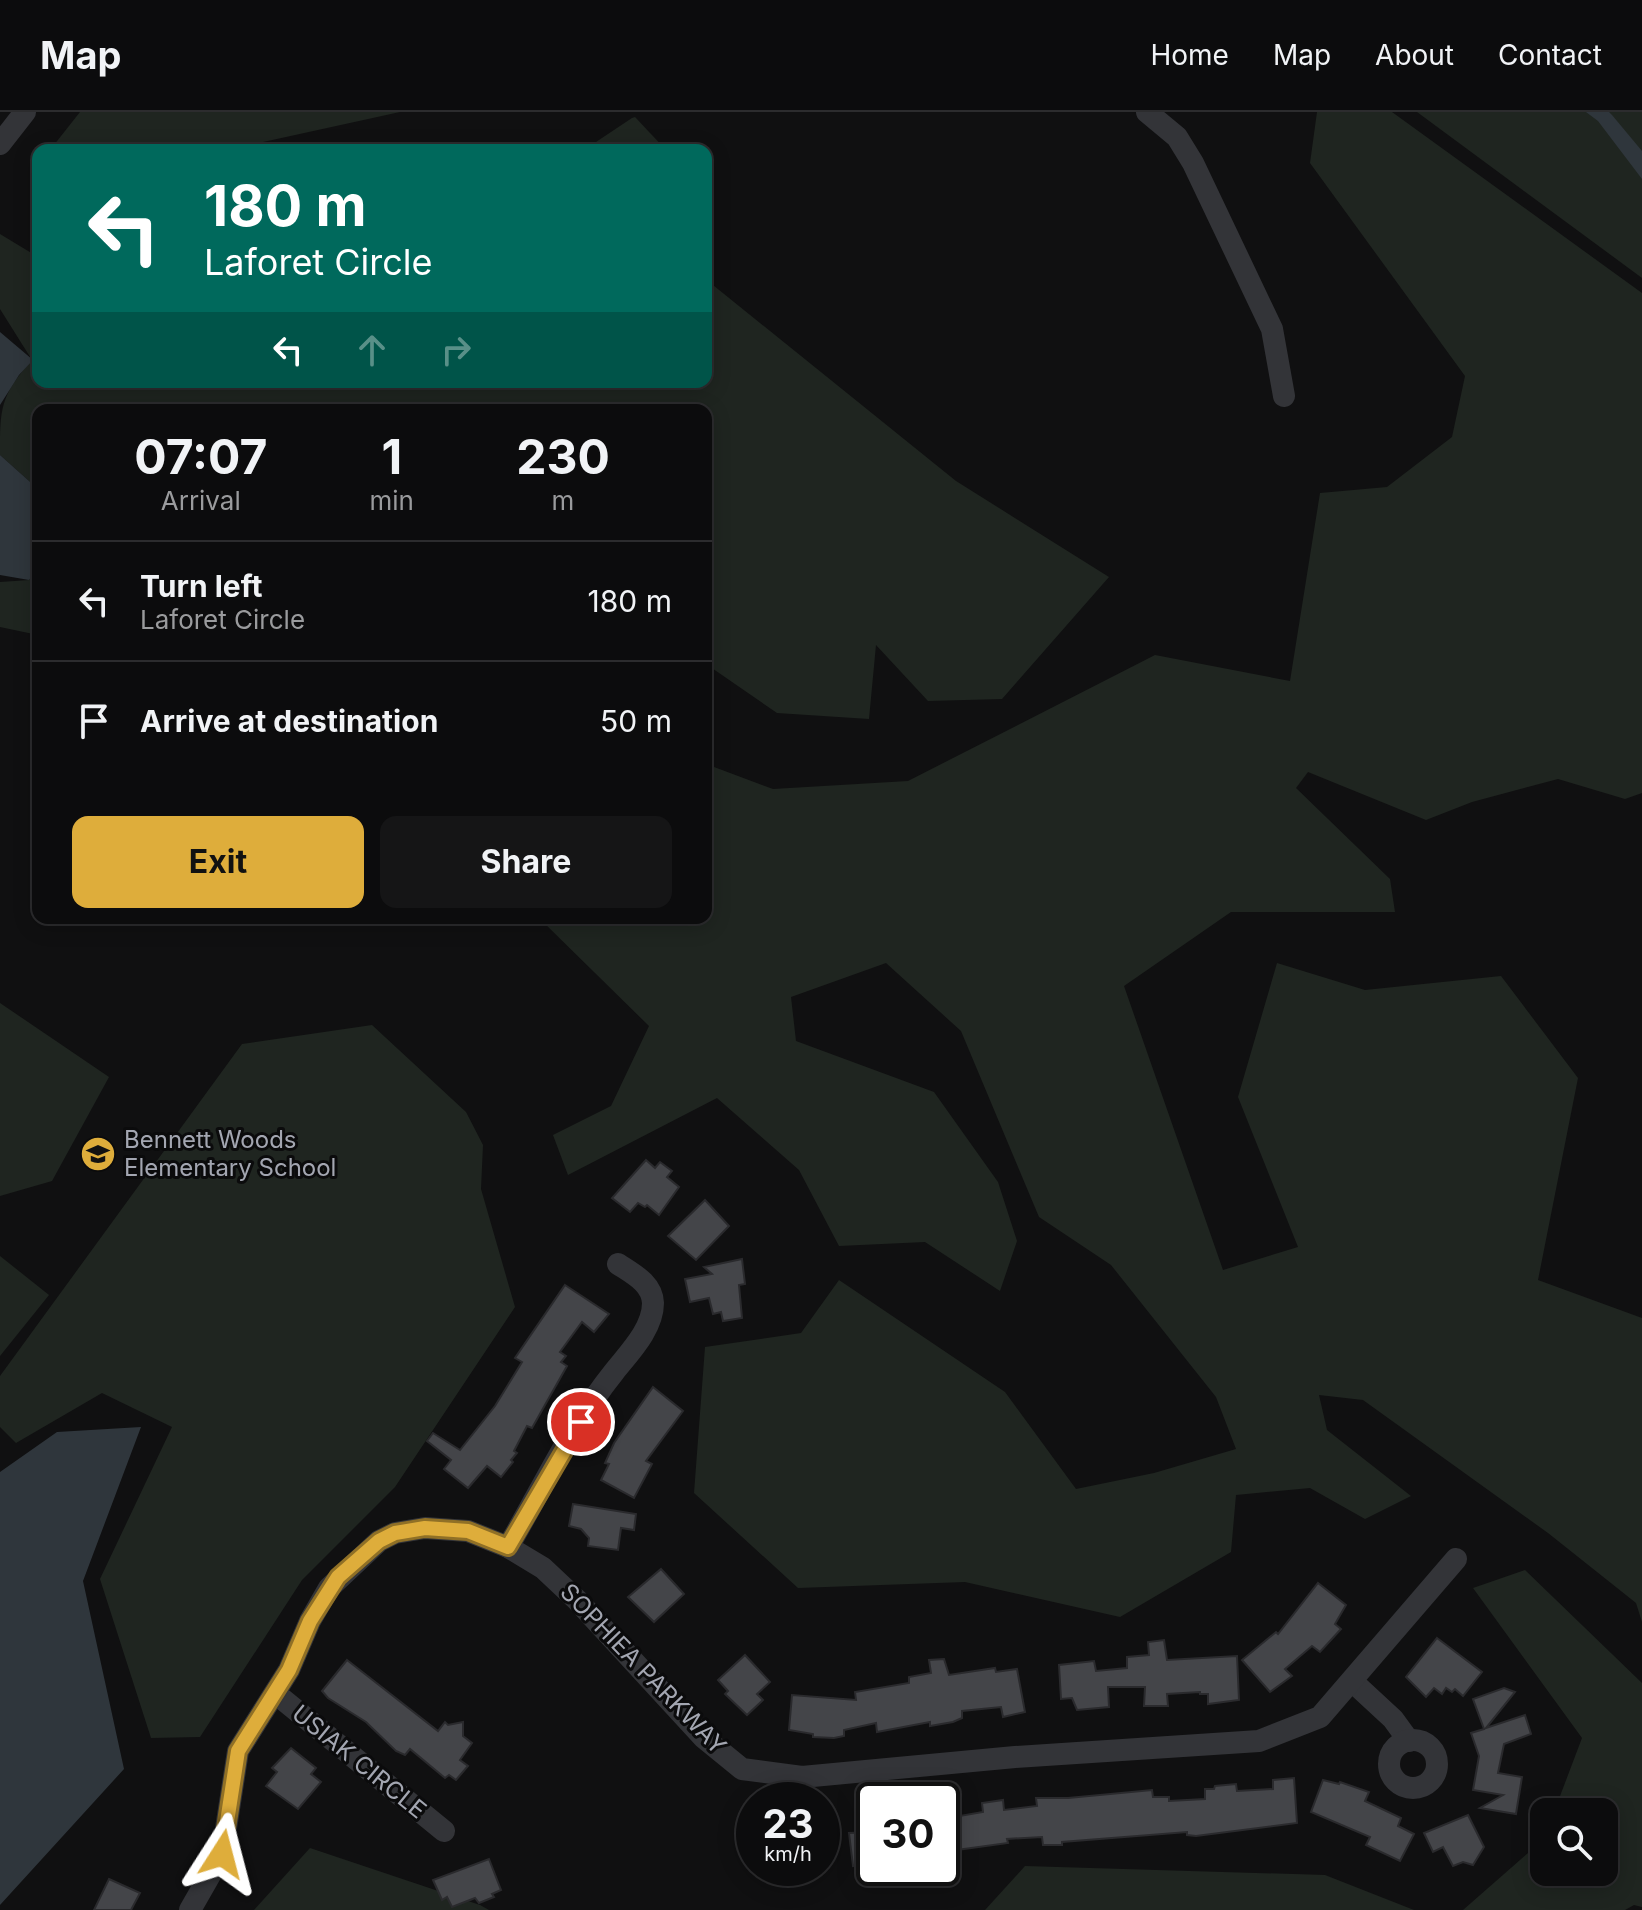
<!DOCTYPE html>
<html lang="en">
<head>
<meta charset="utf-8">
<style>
	:root { --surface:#0c0c0d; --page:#151516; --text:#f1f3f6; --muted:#9a9b9d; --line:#2c2c2e; --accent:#dead3b }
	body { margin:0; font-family:Inter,sans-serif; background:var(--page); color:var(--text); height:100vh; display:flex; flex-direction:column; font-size:30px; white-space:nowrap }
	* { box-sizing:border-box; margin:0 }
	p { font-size:26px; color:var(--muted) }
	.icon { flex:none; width:44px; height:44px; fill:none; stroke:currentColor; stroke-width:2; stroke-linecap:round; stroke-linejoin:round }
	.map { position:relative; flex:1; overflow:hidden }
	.sheet { position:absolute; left:32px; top:292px; width:680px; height:520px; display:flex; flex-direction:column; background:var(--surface); border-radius:16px; box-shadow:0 4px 20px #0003,0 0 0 2px var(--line) }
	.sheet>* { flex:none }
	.top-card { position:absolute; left:32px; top:32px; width:680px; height:244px; border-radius:16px; box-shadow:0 4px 20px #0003,0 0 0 2px var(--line); background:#00695c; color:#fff; overflow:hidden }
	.tools { position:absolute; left:1530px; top:1686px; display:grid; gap:16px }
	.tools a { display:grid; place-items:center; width:88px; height:88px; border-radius:16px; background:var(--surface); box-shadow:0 4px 20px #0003,0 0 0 2px var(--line); font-size:40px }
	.speed { position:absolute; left:736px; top:1670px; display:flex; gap:16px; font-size:40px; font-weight:700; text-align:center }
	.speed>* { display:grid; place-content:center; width:104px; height:104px; border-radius:50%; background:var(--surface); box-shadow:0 4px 20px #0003,0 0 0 2px var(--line); line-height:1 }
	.speed small { font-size:20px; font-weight:400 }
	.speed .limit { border:4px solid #111; border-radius:12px; background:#fff; color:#111 }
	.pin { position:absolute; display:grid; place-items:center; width:68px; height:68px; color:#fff; margin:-34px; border:4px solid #fff; border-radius:50%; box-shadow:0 2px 8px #0007 }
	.me { position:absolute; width:88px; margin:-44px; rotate:9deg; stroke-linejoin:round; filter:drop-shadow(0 0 6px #0008) }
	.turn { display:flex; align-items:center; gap:28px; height:168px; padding:0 40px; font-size:36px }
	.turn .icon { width:104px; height:104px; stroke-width:2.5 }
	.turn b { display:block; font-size:56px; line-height:68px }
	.lanes { display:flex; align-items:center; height:76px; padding:0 40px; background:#0003; justify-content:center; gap:40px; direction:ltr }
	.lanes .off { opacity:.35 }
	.eta { display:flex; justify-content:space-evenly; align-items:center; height:136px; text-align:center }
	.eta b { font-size:48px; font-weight:700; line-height:56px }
	.action { display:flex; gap:16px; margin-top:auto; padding:16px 40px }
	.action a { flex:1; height:92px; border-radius:16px; background:var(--accent); color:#111; font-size:32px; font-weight:700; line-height:92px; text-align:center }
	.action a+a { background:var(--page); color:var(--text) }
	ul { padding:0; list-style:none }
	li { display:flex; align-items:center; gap:24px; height:120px; padding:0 40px; border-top:2px solid var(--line) }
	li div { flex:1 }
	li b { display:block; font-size:30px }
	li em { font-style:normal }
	header { display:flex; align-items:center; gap:48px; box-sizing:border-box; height:112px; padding:0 40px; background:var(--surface); border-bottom:2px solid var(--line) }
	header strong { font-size:38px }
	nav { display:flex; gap:44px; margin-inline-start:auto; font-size:28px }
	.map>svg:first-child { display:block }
	.green { fill:#1f2520 }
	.water { fill:#2f363c }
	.building { fill:#444549; stroke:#2a2a2d; stroke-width:2 }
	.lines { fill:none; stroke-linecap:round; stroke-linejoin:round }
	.minor { stroke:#333438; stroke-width:22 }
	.route-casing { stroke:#907026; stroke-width:20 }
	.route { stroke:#dead3b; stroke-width:14 }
	.labels { text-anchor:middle; stroke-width:6; stroke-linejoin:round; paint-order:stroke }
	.poi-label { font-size:24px; fill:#a3a6b1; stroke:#0b0b0c; text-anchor:start }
	.street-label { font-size:24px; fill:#a3a6b1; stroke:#0b0b0c }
</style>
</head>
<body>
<header>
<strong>Map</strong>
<nav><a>Home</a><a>Map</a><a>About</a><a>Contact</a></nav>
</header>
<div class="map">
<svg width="1642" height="1798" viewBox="0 0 1642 1798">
	<rect width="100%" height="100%" fill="#101011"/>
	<g class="green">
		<polygon points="80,0 400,0 227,38 50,38"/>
		<polygon points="1317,0 1392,0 1642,181 1642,681 1625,687 1558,667 1472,690 1426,708 1308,660 1296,676 1390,767 1395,800 1231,800 1124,874 1223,1158 1298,1135 1238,985 1277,851 1365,878 1501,864 1578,966 1538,1168 1642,1206 1642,1510 1636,1491 1548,1421 1363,1288 1319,1283 1327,1318 1411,1384 1365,1407 1310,1376 1236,1383 1231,1440 1120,1505 965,1470 798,1476 694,1381 705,1235 801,1221 839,1168 1005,1280 1076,1377 1154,1361 1236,1337 1216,1285 1111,1153 1039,1105 961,919 886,851 791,885 796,929 934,980 998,1070 1017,1129 1000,1179 925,1130 839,1134 799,1058 717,986 568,1063 553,1023 611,994 649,914 539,806 706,806 706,652 773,677 908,669 1155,543 1290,569 1320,381 1387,375 1452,325 1465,264 1310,51"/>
		<polygon points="1417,0 1642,0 1642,166"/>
		<polygon points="635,5 666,38 584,38 632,6"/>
		<path d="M0 122 38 145V270H706V160L708 169 956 369 1109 465 1002 587 928 589 876 533 869 607 777 601 706 552V298H38V377L0 343C0 296 0 284 32 248L0 197Z"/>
		<polygon points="38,458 38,523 0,515 0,470 29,468"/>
		<polygon points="0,891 109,965 52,1069 0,1084"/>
		<polygon points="372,913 466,1000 483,1033 481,1077 515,1195 395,1375 302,1468 200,1625 151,1626 100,1467 172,1315 102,1281 16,1331 0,1315 0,1264 242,932"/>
		<polygon points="0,1144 49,1183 0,1244"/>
		<polygon points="1525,1458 1642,1571 1642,1795 1634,1793 1625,1798 1463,1798 1544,1727 1544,1760 1604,1760 1604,1700 1554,1700 1582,1626 1473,1476"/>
		<polygon points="310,1736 480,1793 489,1798 254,1798"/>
		<polygon points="1025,1754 1325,1763 1414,1798 985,1798"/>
	</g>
	<g class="water">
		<polygon points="1586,0 1609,0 1612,3 1642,39 1642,67 1598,9"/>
		<polygon points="0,220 33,248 19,263 0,293"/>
		<polygon points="0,343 38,377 38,458 29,468 0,463"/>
		<polygon points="141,1315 83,1469 124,1657 0,1793 0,1360 57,1320"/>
	</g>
	<g class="building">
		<polygon points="646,1048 655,1056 660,1050 672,1059 667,1065 679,1075 659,1103 647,1093 645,1095 638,1091 630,1100 612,1086"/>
		<polygon points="705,1088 729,1114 696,1148 668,1124"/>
		<polygon points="742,1147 745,1172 739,1173 742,1206 723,1209 721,1200 713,1202 709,1186 690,1190 685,1167 712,1162 704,1155"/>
		<polygon points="565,1173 609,1202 594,1220 582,1210 560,1240 566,1244 561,1250 567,1254 532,1316 527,1314 514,1339 517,1341 511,1348 513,1350 501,1365 487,1354 468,1376 444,1357 451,1348 427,1329 433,1321 460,1338 495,1294 522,1250 515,1246"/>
		<polygon points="653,1275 683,1299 646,1349 652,1352 634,1386 601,1368 609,1352 605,1351 614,1331"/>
		<polygon points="573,1392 636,1402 634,1418 621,1416 618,1438 588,1434 589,1426 581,1417 569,1414"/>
		<polygon points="661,1457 684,1482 654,1510 628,1485"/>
		<polygon points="1318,1471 1346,1493 1335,1512 1341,1517 1320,1540 1312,1534 1285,1557 1292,1564 1270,1580 1242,1548 1276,1520 1278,1522"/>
		<polygon points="1437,1526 1482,1560 1463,1584 1455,1577 1452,1580 1446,1576 1442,1582 1434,1576 1426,1585 1406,1565"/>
		<polygon points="1164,1528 1167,1548 1237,1544 1239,1588 1208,1592 1208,1582 1200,1582 1200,1580 1167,1582 1168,1594 1144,1594 1145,1575 1108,1575 1109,1595 1077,1598 1072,1586 1061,1587 1059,1553 1094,1549 1096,1559 1127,1556 1127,1545 1149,1543 1148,1530"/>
		<polygon points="745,1543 770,1570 757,1582 763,1588 747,1603 725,1582 728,1579 718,1568"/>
		<polygon points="944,1547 949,1563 995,1556 996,1560 1017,1557 1025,1600 1003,1605 1001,1595 962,1599 962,1606 953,1610 930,1614 930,1610 877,1620 876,1611 844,1618 844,1624 834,1626 813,1625 813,1622 789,1618 792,1583 856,1588 855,1580 909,1571 909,1565 931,1561 929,1548"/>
		<polygon points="347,1548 438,1619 445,1610 448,1613 463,1610 463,1624 472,1631 460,1648 468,1654 456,1668 449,1663 445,1666 410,1637 405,1643 396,1639 366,1610 328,1586 322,1579"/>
		<polygon points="1504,1576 1515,1580 1486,1616 1525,1603 1531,1622 1504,1632 1498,1661 1522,1665 1516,1702 1480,1696 1503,1683 1473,1678 1479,1644 1471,1621 1484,1617 1473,1587"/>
		<polygon points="291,1636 316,1656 311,1662 321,1670 298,1697 266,1674 277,1660 272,1656"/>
		<polygon points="1294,1666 1297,1711 1196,1724 1187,1723 1187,1720 1062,1730 1062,1733 1043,1733 1042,1725 1007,1727 1008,1731 942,1740 942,1707 983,1700 982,1691 1003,1688 1004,1698 1037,1694 1036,1686 1068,1686 1152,1678 1153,1685 1169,1685 1169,1689 1205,1687 1205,1677 1214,1677 1215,1674 1236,1672 1237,1679 1273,1677 1273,1668"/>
		<polygon points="1323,1668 1339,1672 1340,1670 1369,1680 1365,1689 1401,1706 1398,1714 1414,1722 1400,1749 1366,1733 1370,1725 1311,1700"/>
		<polygon points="1468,1703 1484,1735 1473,1753 1463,1750 1453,1754 1443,1735 1433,1740 1424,1721"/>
		<polygon points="874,1720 874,1751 853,1754 849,1721"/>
		<polygon points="489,1747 501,1778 492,1782 494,1785 479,1791 475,1786 452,1795 447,1785 442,1788 433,1768"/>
		<polygon points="109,1767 140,1781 131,1798 94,1798"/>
	</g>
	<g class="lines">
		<g class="minor">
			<polyline points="1147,0 1177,25 1193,51 1272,217 1284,284"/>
			<polyline points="0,32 25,0"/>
			<path d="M508 1435C542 1377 572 1312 614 1260 629 1241 653 1217 653 1191 652 1171 633 1162 618 1152"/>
			<polyline points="1353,1570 1393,1607 1409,1629"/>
			<polyline points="275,1581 444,1719"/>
			<circle cx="1413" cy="1652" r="24"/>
			<polyline points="190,1798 222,1742 238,1639 289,1558 310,1509 329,1476 379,1429 395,1421 425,1416 468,1419 508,1435 543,1456 577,1488 704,1626 742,1657 802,1665 1015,1645 1259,1629 1320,1605 1456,1447"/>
		</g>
	</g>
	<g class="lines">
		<g class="route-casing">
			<polyline id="route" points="222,1742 238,1639 289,1558 310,1509 338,1465 379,1429 395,1421 425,1416 468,1419 508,1435 581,1310"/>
		</g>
		<use href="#route" class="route"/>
	</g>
	<defs>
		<g id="school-disc" transform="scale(1.8)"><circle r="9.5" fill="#dead3b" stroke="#0b0b0c"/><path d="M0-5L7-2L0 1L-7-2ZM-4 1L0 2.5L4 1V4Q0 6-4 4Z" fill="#111"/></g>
	</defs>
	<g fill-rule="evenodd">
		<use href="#school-disc" x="98" y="1042"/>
	</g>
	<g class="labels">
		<g class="poi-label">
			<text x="124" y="1036">Bennett Woods<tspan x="124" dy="28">Elementary School</tspan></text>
		</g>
		<g class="street-label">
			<text transform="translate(643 1557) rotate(46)" y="8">SOPHIEA PARKWAY</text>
			<text transform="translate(359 1650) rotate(39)" y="8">USIAK CIRCLE</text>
		</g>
	</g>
</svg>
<div class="tools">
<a><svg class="icon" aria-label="search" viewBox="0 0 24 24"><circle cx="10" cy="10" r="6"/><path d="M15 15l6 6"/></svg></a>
</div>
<div class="speed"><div>23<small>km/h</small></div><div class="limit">30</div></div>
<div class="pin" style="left:581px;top:1310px;background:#d93025"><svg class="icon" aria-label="arrive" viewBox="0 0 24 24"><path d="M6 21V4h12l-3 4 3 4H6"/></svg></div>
<svg class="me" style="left:222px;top:1742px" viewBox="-20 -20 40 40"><path d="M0-17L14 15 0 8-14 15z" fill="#dead3b" stroke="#fff" stroke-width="4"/></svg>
<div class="top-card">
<div class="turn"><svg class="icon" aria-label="left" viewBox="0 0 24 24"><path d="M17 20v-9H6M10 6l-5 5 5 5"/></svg><div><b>180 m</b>Laforet Circle</div></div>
<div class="lanes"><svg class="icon" aria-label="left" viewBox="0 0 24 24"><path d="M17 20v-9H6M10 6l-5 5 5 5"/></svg><svg class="icon off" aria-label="ahead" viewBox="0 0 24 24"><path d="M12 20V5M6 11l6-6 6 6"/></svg><svg class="icon off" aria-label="right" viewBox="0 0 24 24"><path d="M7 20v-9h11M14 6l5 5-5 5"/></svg></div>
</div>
<section class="sheet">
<div class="eta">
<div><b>07:07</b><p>Arrival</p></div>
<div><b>1</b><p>min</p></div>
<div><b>230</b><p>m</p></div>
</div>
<ul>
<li><svg class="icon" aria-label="left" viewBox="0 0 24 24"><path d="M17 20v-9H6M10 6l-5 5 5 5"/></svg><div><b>Turn left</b><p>Laforet Circle</p></div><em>180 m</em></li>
<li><svg class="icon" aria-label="arrive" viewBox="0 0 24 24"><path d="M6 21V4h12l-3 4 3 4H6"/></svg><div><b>Arrive at destination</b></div><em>50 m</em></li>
</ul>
<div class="action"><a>Exit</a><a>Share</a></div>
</section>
</div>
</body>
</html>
